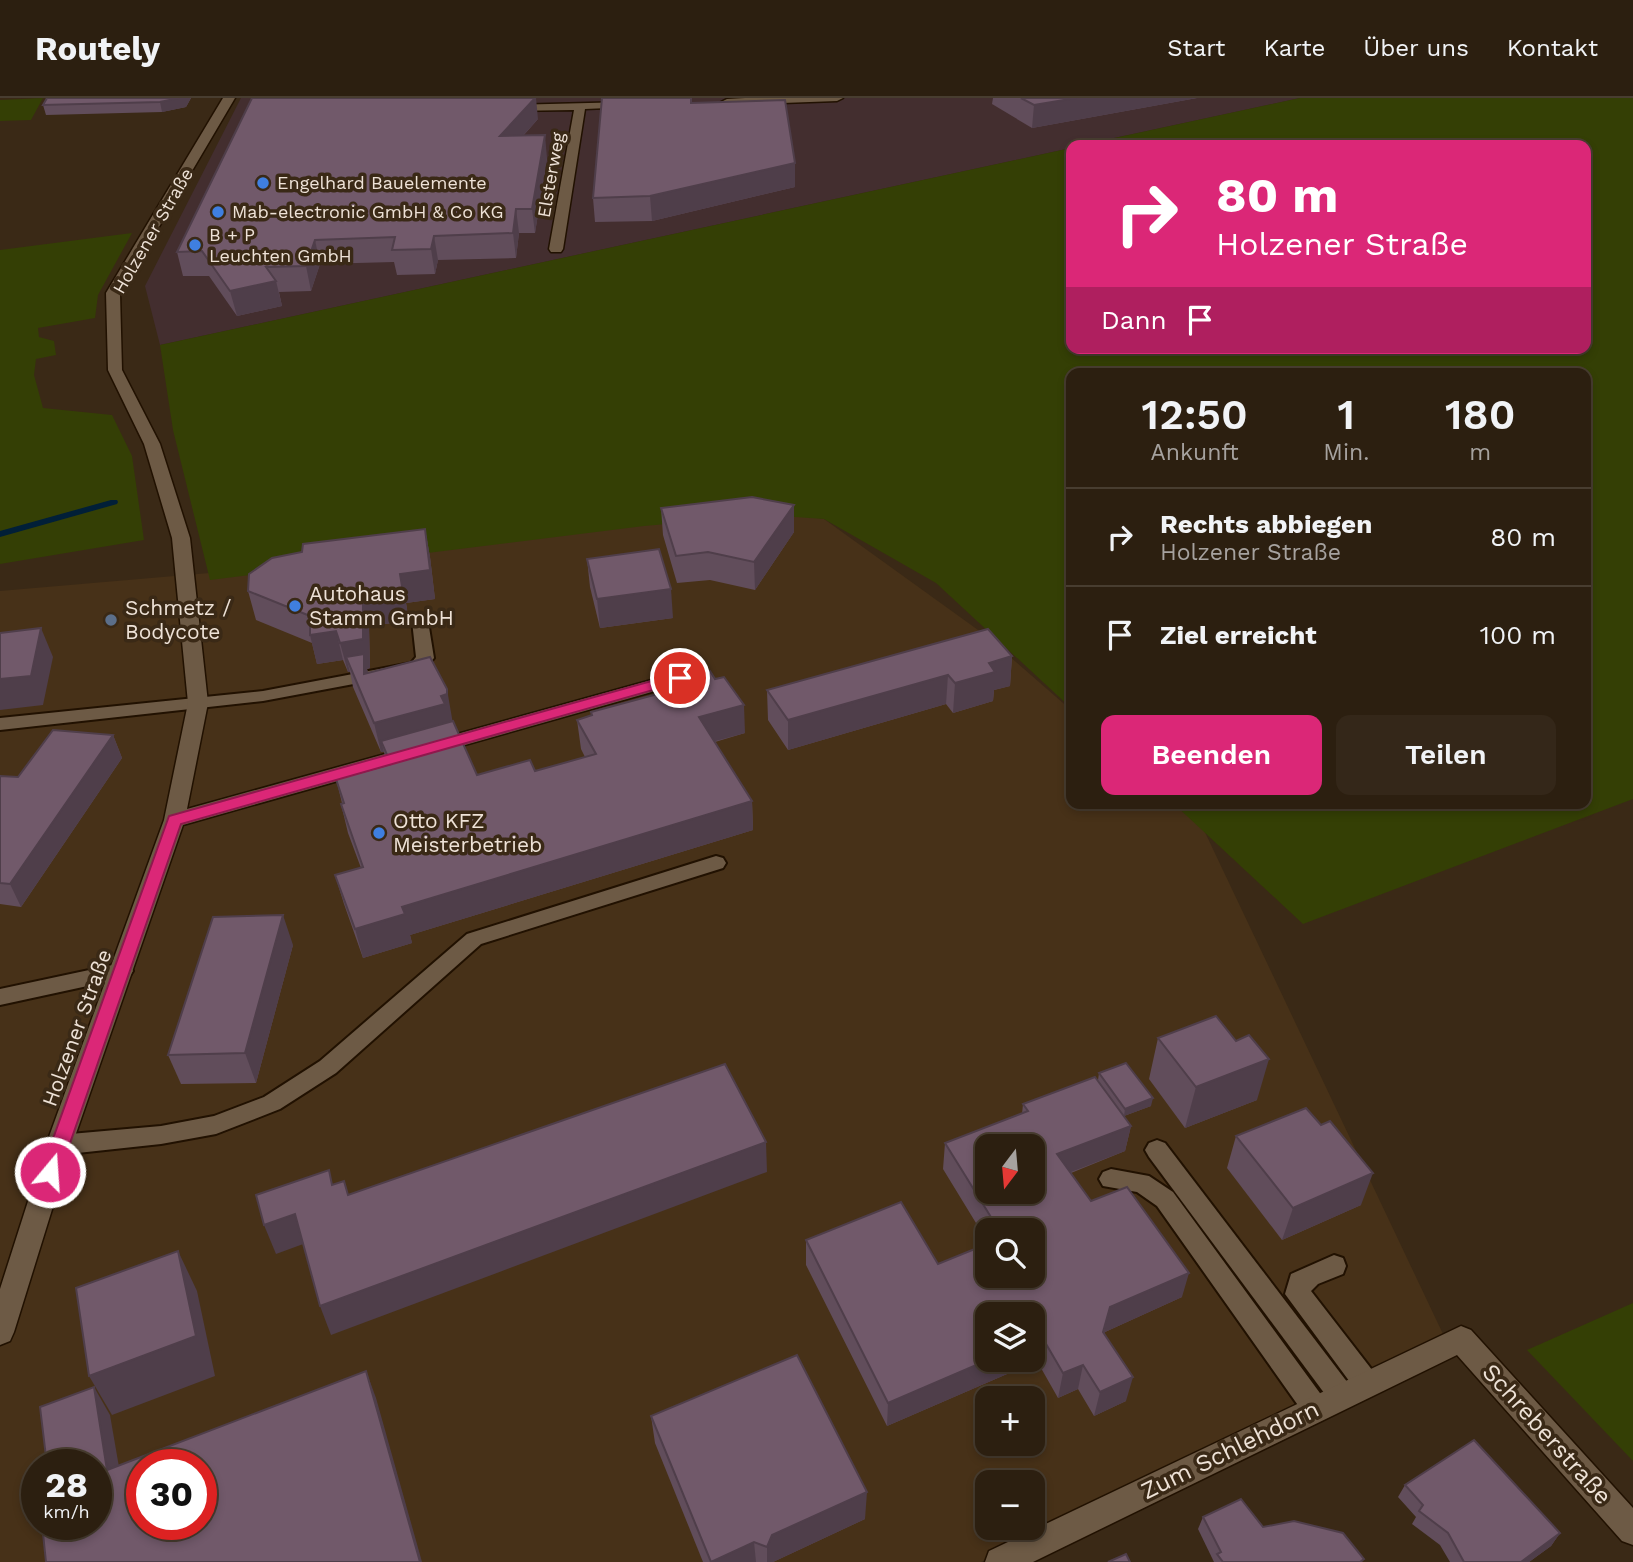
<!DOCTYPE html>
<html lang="de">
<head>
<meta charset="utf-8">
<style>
	:root { --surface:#2c1f10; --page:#342719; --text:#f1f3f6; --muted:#a6a29f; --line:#483d30; --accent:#db2777 }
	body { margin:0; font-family:"Work Sans",sans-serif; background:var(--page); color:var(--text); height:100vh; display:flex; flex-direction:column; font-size:26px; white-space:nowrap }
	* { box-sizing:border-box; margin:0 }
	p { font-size:23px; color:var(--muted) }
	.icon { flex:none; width:38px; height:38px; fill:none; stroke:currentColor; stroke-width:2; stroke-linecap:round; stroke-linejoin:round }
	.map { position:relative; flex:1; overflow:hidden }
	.panel { position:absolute; left:1066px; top:270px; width:525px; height:441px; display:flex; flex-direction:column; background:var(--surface); border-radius:14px; box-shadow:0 4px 10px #0003,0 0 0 2px var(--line) }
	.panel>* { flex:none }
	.hud { position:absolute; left:1066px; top:42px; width:525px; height:214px; border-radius:14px; box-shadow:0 4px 10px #0003,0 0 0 2px var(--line); background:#db2777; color:#fff; overflow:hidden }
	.needle { width:46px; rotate:196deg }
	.fabs { position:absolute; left:975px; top:1036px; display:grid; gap:14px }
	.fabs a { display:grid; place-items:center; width:70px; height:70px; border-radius:14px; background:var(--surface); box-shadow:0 4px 10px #0003,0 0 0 2px var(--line); font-size:35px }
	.speed { position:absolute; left:21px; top:1351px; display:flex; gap:14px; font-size:35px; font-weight:700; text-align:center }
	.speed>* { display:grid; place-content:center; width:91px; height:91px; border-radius:50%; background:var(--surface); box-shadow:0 4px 10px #0003,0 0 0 2px var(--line); line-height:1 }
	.speed small { font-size:18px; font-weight:400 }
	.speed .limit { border:10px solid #d22; background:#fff; color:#111 }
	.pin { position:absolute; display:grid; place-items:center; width:60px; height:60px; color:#fff; margin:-30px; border:4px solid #fff; border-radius:50%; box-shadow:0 2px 7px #0007 }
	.me { position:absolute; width:77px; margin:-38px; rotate:18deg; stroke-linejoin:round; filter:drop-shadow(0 0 5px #0008) }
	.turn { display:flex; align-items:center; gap:24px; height:147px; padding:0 35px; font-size:32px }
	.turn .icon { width:91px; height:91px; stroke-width:2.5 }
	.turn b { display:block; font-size:49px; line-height:60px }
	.then { display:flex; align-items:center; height:66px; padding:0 35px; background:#0003; gap:14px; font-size:26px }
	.eta { display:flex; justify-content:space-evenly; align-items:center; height:119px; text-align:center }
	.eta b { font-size:42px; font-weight:600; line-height:49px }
	.cta { display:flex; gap:14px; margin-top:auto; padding:14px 35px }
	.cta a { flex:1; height:80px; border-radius:14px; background:var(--accent); color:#fff; font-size:28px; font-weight:600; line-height:80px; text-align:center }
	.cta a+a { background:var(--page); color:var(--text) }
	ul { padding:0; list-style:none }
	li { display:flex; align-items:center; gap:21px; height:98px; padding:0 35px; border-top:2px solid var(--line) }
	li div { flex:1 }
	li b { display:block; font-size:26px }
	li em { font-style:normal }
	header { display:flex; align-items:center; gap:42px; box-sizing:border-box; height:98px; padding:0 35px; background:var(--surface); border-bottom:2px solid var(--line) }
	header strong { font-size:33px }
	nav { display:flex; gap:38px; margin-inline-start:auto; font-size:24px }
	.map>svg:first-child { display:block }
	.built { fill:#473118; fill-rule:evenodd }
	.industrial { fill:#432e2f }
	.green { fill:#343f05 }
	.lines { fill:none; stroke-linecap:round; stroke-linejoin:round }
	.stream { fill:#011f38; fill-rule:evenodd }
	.lane-casing { stroke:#211101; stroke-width:4 }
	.street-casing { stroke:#211101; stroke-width:3 }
	.lane { fill:#6d5a45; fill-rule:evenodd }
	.street { fill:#6d5a45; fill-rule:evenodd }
	.wall { fill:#614d5b }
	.shaded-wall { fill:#4f3e4a }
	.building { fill:#71596a; stroke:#4f3e4a; stroke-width:2; fill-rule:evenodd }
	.route { fill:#db2777; stroke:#8e194d; stroke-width:2 }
	.shop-dot { fill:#3f7fe0; stroke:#3a2916; stroke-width:2.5 }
	.service-dot { fill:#5c6f8a; stroke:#3a2916; stroke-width:2.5 }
	.labels { text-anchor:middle; stroke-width:7; stroke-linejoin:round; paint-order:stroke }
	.far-street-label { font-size:18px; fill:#eee2d7; stroke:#3a2916 }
	.far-poi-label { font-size:18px; fill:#eee2d7; stroke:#3a2916; text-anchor:start }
	.poi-label { font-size:21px; fill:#eee2d7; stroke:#3a2916; text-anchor:start }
	.street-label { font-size:21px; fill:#eee2d7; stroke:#3a2916 }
	.near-street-label { font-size:24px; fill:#eee2d7; stroke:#3a2916 }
</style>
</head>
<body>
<header>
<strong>Routely</strong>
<nav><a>Start</a><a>Karte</a><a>Über uns</a><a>Kontakt</a></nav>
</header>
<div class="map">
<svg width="1633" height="1464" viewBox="0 0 1633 1464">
	<rect width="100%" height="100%" fill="#3a2916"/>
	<path class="built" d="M768 412 824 421 985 537 1071 612V705H1176L1202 728 1443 1236 981 1464H0V493L303 467ZM987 1048H1032V1094H987ZM987 1132H1032V1178H987ZM987 1216H1032V1262H987ZM987 1300H1032V1346H987ZM37 1367H96V1426H37ZM142 1367H201V1426H142ZM987 1384H1032V1430H987Z"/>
	<polygon class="industrial" points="241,0 1300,0 1082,47 1071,47 1071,50 160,247 145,188"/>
	<g class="green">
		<polygon points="43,0 31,22 0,23 0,2"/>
		<polygon points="1300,0 1633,0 1633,701 1303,826 1173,705 1586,705 1586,275 1071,275 1071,610 936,485 824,421 766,417 644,428 210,482 173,332 160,247 1071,50 1071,250 1586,250 1586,47 1082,47"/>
		<polygon points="132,135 98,197 95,220 38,230 39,239 54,243 56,257 36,261 34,277 43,310 112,317 132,358 144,442 0,466 0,152"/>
		<polygon points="1633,1205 1633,1363 1527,1252"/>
	</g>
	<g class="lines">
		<polygon class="stream" points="111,402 117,402 118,404 117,406 0,439 0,433"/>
		<g class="lane-casing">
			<g id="lane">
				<polygon points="420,518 428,523 434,560 423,573 263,603 0,632 0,620 263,593 411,565 416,559 412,523"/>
				<polygon points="716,758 723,760 726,765 723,770 481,846 336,975 280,1011 216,1036 161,1046 59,1057 51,1054 47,1047 51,1040 59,1037 161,1028 214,1018 264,999 320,963 467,836"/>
				<polygon points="122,865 129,867 133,873 129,879 0,907 0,891"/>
				<polygon points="1157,1042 1165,1045 1351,1289 1355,1298 1351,1307 1342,1310 1333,1307 1149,1059 1145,1052 1149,1045"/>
				<polygon points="1111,1071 1149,1078 1173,1094 1325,1302 1329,1311 1325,1320 1316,1323 1307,1320 1157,1108 1137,1094 1103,1088 1099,1081 1103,1074"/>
				<polygon points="1334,1157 1343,1160 1346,1168 1343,1176 1318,1186 1311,1193 1376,1277 1380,1286 1376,1295 1367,1298 1358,1295 1285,1196 1291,1176"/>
			</g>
		</g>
		<g class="street-casing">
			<g id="street">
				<polygon points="223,0 235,0 120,195 122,272 160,346 190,440 208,605 187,711 673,576 680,574 689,580 687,584 183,727 72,1047 14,1234 10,1243 0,1247 0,1191 46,1047 164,722 188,605 172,440 144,346 108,272 106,195"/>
				<polygon points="745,0 843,0 837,3 727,7 721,4 727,1"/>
				<polygon points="628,4 632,5 632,9 585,11 563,151 561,154 551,154 549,151 574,12 510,13 504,10 510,7"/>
				<polygon points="1461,1228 1471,1232 1633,1410 1633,1447 1622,1443 1457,1257 1033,1464 985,1464 989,1453"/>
			</g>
		</g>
		<use href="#lane" class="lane"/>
		<use href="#street" class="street"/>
	</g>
	<g class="wall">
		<polygon points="47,0 191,0 186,9 162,14 46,17 43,7"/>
		<polygon points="993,0 1197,0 1032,30 992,6"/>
		<polygon points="691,5 795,89 652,123 595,124 593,100"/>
		<polygon points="538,21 523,38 547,60 535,135 519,135 516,160 438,162 435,176 397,177 394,164 320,166 311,193 279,194 282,208 237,218 209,178 183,178 177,154"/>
		<polygon points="661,410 794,434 755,492 710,482 677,485 663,437"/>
		<polygon points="425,431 430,459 435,501 406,505 409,523 369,528 370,570 367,571 368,575 453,623 477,677 535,673 585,659 581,651 577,622 591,618 591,614 673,592 673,584 745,635 715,644 752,703 753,732 410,837 412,845 363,860 344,806 335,777 361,770 348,735 341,706 342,705 336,681 387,667 384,654 381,654 353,589 350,574 348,574 343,562 317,566 312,545 256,522 248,493"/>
		<polygon points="587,461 673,520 600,530 590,489"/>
		<polygon points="1012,558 1010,588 994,592 993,603 953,615 946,606 788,652 768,622 767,592"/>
		<polygon points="113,637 122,660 21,809 0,806 0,678 18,679"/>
		<polygon points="293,847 256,985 181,986 168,957"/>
		<polygon points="1158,940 1257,1002 1185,1030 1149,981"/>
		<polygon points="1099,975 1151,1008 1124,1018 1131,1028 1125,1053 1071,1075 1091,1103 1182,1199 1105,1234 1104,1235 1126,1303 1094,1318 1078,1291 1058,1300 1037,1263 887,1328 806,1167 806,1142 938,1166 1032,1132 987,1132 987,1143 943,1071 945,1045 1022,1016 1023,1006 1098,982"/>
		<polygon points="1236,1038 1361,1107 1282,1142 1227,1070"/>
		<polygon points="651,1318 865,1421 773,1464 703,1464 655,1345"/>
		<polygon points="1405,1387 1560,1435 1551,1448 1529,1464 1450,1464 1440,1447 1412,1426 1416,1419 1398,1399"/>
		<polygon points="1203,1419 1263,1429 1363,1464 1214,1464 1198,1431"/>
	</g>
	<g class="shaded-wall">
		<polygon points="179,0 191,0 186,9 162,14 160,4"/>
		<polygon points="535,0 536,0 538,21 502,61 500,38"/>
		<polygon points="1076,0 1197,0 1032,30 1034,7"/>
		<polygon points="545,37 547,60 535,135 532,111"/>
		<polygon points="795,65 795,89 652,123 650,98"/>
		<polygon points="516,111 519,135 516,160 513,135"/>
		<polygon points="434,138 438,162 435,176 431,151"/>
		<polygon points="315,142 320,166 311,193 306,168"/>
		<polygon points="276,183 282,208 237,218 230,193"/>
		<polygon points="794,407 794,434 755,492 754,464"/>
		<polygon points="425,431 430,459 435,501 406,505 409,523 369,528 370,570 367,571 371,585 346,559 350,574 348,574 340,545 363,499 400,476"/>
		<polygon points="671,491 673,520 600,530 597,501"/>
		<polygon points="41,530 53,559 43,607 0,612 0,581"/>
		<polygon points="336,533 343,562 317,566 310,537"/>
		<polygon points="1012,558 1010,588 994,592 993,603 953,615 955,585 989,565"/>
		<polygon points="948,577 946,606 788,652 788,622"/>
		<polygon points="447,591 453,626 381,643 384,654 381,654 374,625"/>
		<polygon points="744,607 745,635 701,647 699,619"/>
		<polygon points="113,637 122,660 21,809 10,786"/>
		<polygon points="752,703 753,732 410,837 412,845 363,860 355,831 402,809"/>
		<polygon points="283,817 293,847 256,985 245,955"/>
		<polygon points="1269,961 1257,1002 1185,1030 1196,989"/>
		<polygon points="1153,1000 1151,1008 1124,1018 1125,1011"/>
		<polygon points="1131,1028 1125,1053 1053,1081 1057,1056"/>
		<polygon points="766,1044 767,1074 331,1237 320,1208"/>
		<polygon points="1373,1075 1361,1107 1282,1142 1293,1110"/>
		<polygon points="295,1116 306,1145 276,1156 264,1127"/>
		<polygon points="178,1153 197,1193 215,1278 112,1317 89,1278"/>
		<polygon points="1189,1175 1182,1199 1105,1234 1098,1258 1110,1209"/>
		<polygon points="1042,1239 1037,1263 887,1328 888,1305 988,1262 1032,1262 1032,1243"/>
		<polygon points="1083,1267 1078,1291 1058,1300 1063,1275"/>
		<polygon points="366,1273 376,1300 422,1464 420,1464"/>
		<polygon points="1133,1279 1126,1303 1094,1318 1100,1294"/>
		<polygon points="94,1289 110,1317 124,1398 107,1372"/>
		<polygon points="867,1394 865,1421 773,1464 767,1464 767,1449 772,1437"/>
		<polygon points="1560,1435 1551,1448 1529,1464 1521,1464"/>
		<polygon points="754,1444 756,1464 712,1464"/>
	</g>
	<g class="building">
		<polygon points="47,0 179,0 160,4 43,7"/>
		<polygon points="252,0 535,0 500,38 545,37 532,111 516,111 513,135 434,138 431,151 392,152 395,139 315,142 306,168 266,169 276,183 230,193 202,153 177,154"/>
		<polygon points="602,0 691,0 691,5 785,2 795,65 650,98 593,100"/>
		<polygon points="1021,0 1076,0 1034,7"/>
		<polygon points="752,399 794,407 754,464 708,454 676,458 661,410"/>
		<polygon points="425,431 430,472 400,476 403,494 363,499 363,541 340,545 336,533 310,537 310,518 248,493 249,476 272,460 302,454 303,446"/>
		<polygon points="659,451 671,491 597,501 587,461"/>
		<polygon points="41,530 31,578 0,581 0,535"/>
		<polygon points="988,531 1012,558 989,565 995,574 955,585 948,577 788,622 767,592"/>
		<polygon points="364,556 364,576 430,559 447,591 447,596 441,598 445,606 374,625 346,559"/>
		<polygon points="710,573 715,581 724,579 744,607 699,619 752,703 402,809 405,816 355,831 335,777 363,769 341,706 344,705 336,681 391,666 381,643 453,623 477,677 530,662 535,673 596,656 577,622 592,617 591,614 676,591 673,584"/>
		<polygon points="53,632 113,637 10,786 0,785 0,678 18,679"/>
		<polygon points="283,817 245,955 168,957 213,819"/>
		<polygon points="1216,918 1236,943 1249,937 1269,961 1196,989 1158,940"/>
		<polygon points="1126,965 1153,1000 1125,1011 1099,975"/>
		<polygon points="725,966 766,1044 320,1208 295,1116 264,1127 256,1097 329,1072 332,1087 344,1083 348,1097"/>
		<path d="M1095 979 1131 1028 1057 1056 1091 1103 1127 1089 1189 1175 1110 1209 1103 1234 1133 1279 1100 1294 1083 1267 1063 1275 1042 1239 1032 1243V1216H987V1262H988L888 1305 806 1142 901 1104 938 1166 987 1146V1178H1032V1132H999L945 1045 1028 1013 1023 1006ZM987 1048H1032V1094H987Z"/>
		<polygon points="1306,1010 1321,1027 1330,1023 1373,1075 1293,1110 1236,1038"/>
		<polygon points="178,1153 196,1238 89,1278 76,1190"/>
		<polygon points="797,1257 867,1394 772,1437 767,1449 754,1444 711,1464 651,1318"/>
		<path d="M366 1273 420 1464H46L42 1426H96V1367H47L40 1309 94 1289 107 1372ZM142 1367H201V1426H142Z"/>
		<polygon points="1474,1342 1560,1435 1521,1464 1464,1464 1448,1435 1419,1413 1423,1407 1405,1387"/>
		<polygon points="1241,1401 1263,1429 1294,1423 1343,1435 1364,1461 1360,1464 1223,1464 1217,1456 1221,1454 1203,1419"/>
		<polygon points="1126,1456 1130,1464 1108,1464"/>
	</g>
	<polygon class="route" points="680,575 687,580 685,583 181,726 60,1074 57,1080 50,1082 44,1080 41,1074 169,718"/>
	<g class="shop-dot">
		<circle cx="263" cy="85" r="7"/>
		<circle cx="218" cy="114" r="7"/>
		<circle cx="195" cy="147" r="7"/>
		<circle cx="295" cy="508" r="7"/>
		<circle cx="379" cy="735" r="7"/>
	</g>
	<circle class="service-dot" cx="111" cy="522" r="7"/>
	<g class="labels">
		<g class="far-street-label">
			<text transform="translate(551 77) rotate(-80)" y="6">Elsterweg</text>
			<text transform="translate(153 133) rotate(-60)" y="6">Holzener Straße</text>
		</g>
		<g class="far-poi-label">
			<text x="277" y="91">Engelhard Bauelemente</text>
			<text x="232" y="120">Mab-electronic GmbH &amp; Co KG</text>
			<text x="209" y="143">B + P<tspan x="209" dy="21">Leuchten GmbH</tspan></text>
		</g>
		<g class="poi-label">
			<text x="309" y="503">Autohaus<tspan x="309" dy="24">Stamm GmbH</tspan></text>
			<text x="125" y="517">Schmetz /<tspan x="125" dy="24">Bodycote</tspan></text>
			<text x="393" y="730">Otto KFZ<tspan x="393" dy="24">Meisterbetrieb</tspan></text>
		</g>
		<g class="street-label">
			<text transform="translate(77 930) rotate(-70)" y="7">Holzener Straße</text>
		</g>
		<g class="near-street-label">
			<text transform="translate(1547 1336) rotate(48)" y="8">Schreberstraße</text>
			<text transform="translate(1230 1352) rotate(-26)" y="8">Zum Schlehdorn</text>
		</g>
	</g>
</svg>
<div class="fabs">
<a><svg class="needle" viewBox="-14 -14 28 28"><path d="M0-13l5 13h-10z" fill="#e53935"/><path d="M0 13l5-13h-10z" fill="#a6a29f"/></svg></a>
<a><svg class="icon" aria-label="search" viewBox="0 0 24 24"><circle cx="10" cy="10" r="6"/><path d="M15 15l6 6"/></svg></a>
<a><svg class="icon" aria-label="layers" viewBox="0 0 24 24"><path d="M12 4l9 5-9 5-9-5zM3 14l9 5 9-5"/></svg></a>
<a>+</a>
<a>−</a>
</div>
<div class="speed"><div>28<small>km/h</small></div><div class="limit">30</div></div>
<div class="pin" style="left:680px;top:580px;background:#d93025"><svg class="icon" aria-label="arrive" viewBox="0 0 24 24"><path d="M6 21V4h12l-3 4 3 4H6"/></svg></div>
<svg class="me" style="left:50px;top:1074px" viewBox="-20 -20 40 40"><circle r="17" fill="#db2777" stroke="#fff" stroke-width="3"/><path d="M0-11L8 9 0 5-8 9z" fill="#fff"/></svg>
<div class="hud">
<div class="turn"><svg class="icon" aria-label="right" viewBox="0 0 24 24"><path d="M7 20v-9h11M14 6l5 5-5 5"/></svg><div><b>80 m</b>Holzener Straße</div></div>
<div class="then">Dann<svg class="icon" aria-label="arrive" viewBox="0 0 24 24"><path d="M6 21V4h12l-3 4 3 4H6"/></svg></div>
</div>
<section class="panel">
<div class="eta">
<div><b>12:50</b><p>Ankunft</p></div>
<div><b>1</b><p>Min.</p></div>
<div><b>180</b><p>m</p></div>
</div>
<ul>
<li><svg class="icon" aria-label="right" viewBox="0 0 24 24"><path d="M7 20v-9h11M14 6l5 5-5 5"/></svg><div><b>Rechts abbiegen</b><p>Holzener Straße</p></div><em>80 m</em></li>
<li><svg class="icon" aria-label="arrive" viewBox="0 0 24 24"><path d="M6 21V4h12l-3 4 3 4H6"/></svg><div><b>Ziel erreicht</b></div><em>100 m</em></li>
</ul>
<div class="cta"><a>Beenden</a><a>Teilen</a></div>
</section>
</div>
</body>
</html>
